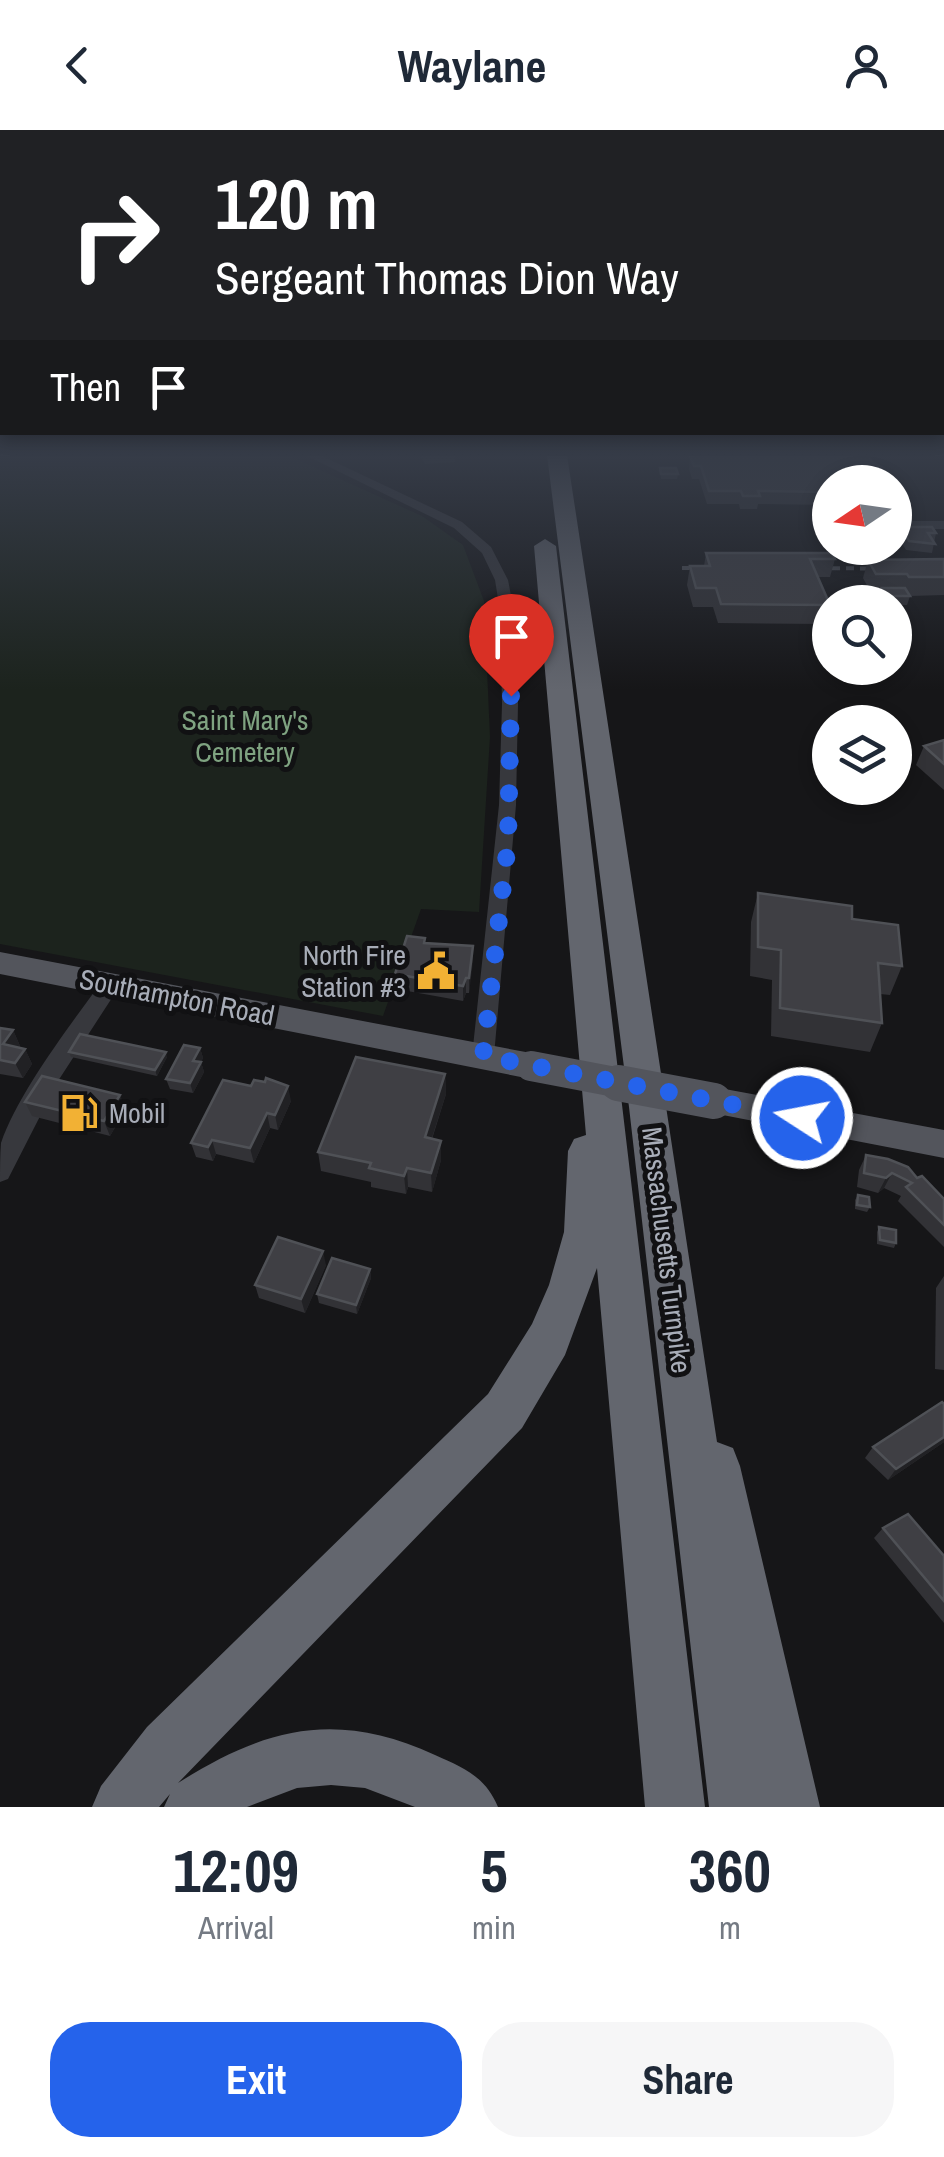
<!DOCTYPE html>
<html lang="en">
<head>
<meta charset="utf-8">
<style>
	:root { --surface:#fff; --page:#f6f6f7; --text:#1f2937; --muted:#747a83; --accent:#2563eb }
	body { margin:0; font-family:"Archivo Narrow",sans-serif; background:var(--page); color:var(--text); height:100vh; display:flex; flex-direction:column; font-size:38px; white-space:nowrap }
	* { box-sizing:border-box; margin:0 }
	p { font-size:32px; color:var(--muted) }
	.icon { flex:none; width:55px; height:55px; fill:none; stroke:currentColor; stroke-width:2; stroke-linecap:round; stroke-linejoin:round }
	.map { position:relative; height:1677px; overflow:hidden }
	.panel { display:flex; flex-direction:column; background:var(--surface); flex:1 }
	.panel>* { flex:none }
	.hud { position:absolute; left:0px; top:0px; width:945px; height:305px; box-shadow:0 5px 15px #0003; background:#202124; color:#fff; overflow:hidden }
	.needle { width:65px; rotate:257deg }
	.buttons { position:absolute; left:812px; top:335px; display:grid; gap:20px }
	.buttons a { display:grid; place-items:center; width:100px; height:100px; border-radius:50%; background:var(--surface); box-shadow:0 5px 15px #0003; font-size:50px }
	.pin { position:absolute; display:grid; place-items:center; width:85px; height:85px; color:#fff; margin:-102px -42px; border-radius:50% 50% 50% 0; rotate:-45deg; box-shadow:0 0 10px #0007 }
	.pin .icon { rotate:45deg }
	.me { position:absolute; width:110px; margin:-55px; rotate:281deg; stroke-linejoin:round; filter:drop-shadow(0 0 8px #0008) }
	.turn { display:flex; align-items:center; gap:35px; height:210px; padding:0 50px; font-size:45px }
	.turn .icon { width:130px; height:130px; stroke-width:2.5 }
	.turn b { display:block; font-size:70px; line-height:85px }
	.then { display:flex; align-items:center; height:95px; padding:0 50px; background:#0003; gap:20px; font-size:38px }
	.eta { display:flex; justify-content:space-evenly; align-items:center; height:170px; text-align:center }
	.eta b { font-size:60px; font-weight:800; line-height:70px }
	.button { display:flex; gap:20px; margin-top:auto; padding:20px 50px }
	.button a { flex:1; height:115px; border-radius:40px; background:var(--accent); color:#fff; font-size:40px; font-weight:800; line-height:115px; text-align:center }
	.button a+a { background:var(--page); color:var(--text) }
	header { display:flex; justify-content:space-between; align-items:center; height:130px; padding:0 50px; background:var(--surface); font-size:45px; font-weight:800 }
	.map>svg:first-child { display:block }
	.green { fill:#1c231d }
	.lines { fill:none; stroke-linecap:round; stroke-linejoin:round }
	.minor { fill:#37383d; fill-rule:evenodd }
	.primary { fill:#53555c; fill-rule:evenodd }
	.motorway { fill:#63666e; fill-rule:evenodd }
	.rail { stroke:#4a4c52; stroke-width:4; stroke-dasharray:8 6; stroke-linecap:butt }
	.primary-bridge-far1 { stroke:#53555c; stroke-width:30 }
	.primary-bridge { stroke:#53555c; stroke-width:36 }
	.wall { fill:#323236 }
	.shaded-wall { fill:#212124 }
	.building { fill:#3f3f44; stroke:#4f5156; stroke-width:2.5 }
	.route { stroke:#2563eb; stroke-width:18; stroke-dasharray:0 32.4 }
	.labels { text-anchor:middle; stroke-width:10; stroke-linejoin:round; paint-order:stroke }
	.park-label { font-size:28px; fill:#7fa381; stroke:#111113 }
	.poi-label { font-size:28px; fill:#a8adb8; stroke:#111113; text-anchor:end }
	.street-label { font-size:28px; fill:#a8adb8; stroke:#111113 }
</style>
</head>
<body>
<header><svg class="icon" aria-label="back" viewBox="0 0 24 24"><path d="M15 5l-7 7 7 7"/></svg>Waylane<svg class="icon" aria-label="person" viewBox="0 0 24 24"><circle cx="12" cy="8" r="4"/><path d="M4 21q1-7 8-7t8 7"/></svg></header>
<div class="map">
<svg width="944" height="1677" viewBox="0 0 944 1677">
	<rect width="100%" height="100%" fill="#161618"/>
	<polygon class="green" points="0,325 287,325 422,386 463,415 484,471 490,607 479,782 421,779 383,886 0,814"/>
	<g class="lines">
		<g class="minor">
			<polygon points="305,325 320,325 462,392 491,417 508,450 514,481 518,574 516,675 494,926 491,932 475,932 472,926 499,675 502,574 500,481 495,450 482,423 454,398"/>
			<rect x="895" y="391" width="49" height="8"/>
			<path d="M111 846 121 854 58 951 8 1049 0 1052C0 1040 0 1025 1 1013 18 963 72 892 104 849Z"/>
		</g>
		<g class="primary">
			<polygon points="0,822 531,923 542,927 547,936 542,945 531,949 0,844"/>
			<polygon points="714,957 944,1000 944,1028 702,981 697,971 702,961"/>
		</g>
		<g class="motorway">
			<polygon points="547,325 567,325 717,1312 733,1318 740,1336 820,1677 709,1677 629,977"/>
			<path d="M545 409 556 416 705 1677H645L597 1138 565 1225 522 1298 178 1653C266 1597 337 1580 435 1625 464 1638 485 1646 498 1677H415L365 1658 331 1655 297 1658 247 1677H164L170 1664 159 1677H92L101 1656 147 1597 488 1264 532 1194 549 1155 564 1102 568 1021 574 1009 586 1005 534 416Z"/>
		</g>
		<g class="rail">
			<polyline points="682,438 719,438"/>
			<polyline points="804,438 944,439"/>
		</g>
		<polyline class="primary-bridge-far1" points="531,936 631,955"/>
		<polyline class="primary-bridge" points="618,953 714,971"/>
	</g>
	<g class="wall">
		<polygon points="420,325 455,325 455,332 425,334"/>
		<polygon points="690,326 872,332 881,337 880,344 830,352 830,375 758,374 757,379 740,379 739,374 707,374 699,349 692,349 689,339"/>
		<polygon points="660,338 678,344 677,349 661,349"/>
		<polygon points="904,403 936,403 932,423 906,420 901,412"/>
		<polygon points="895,414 896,416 895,421 887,421 884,418 895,418"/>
		<polygon points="706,423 835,429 830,447 818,447 830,475 825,494 718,493 713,477 693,477 687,455 690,436 704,436"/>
		<polygon points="944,429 944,465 910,466 907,475 895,475 895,472 882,472 879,467 880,463 871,463 863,448 868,430"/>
		<polygon points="944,610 944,660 916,635 924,616"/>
		<polygon points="758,763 902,836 890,865 880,864 882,893 870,922 771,906 772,850 750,846 751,792"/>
		<polygon points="425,808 425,813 473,816 469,863 466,863 463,871 396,859 395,844"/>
		<polygon points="0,898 13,900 20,916 19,917 25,919 32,934 23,948 0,944"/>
		<polygon points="200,918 203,928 201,932 204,942 193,963 170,959 166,949"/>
		<polygon points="69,922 167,927 157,946 71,927"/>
		<polygon points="445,944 446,964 432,1009 441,1030 432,1062 408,1057 406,1064 371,1057 371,1052 321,1041 318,1022"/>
		<polygon points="251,956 291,971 278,1000 270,998 254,1033 216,1024 213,1031 196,1027 191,1013"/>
		<polygon points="120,965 125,980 110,1006 32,986 25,972"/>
		<polygon points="866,1025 917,1048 944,1069 944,1117 898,1071 901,1066 884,1058 878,1063 857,1057 859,1040"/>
		<polygon points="858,1065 870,1077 867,1082 855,1079 855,1070"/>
		<polygon points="879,1097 896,1113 894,1118 877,1114 877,1102"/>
		<polygon points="326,1135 305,1183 259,1168 255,1155"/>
		<polygon points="370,1139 371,1148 357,1184 319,1173 317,1164"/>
		<polygon points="944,1146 944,1240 935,1239 936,1158"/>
		<polygon points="944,1312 888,1350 865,1328 873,1317"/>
		<polygon points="883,1398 944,1426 944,1493 874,1408"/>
	</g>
	<g class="shaded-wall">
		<polygon points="473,816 473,832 469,863 469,848"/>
		<polygon points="466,848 466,863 463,871 463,856"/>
		<polygon points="13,900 20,916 11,929 3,914"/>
		<polygon points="200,918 203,928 196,941 193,931"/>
		<polygon points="25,919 32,934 23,948 15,933"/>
		<polygon points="166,922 167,927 157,946 155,940"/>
		<polygon points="201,932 204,942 193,963 190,953"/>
		<polygon points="445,944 446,964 426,1026 425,1007"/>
		<polygon points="288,956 291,971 278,1000 275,985"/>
		<polygon points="120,965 125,980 110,1006 104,991"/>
		<polygon points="267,983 270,998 254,1033 250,1018"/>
		<polygon points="212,1010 216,1024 213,1031 208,1017"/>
		<polygon points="441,1011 441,1030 432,1062 431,1043"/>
		<polygon points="407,1038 408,1057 406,1064 404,1046"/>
		<polygon points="892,1043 884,1058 878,1063 886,1048"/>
		<polygon points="323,1121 326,1135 305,1183 301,1169"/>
		<polygon points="370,1139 371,1148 357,1184 356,1175"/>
		<polygon points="944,1307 944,1312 888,1350 896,1339"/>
	</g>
	<g class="building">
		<polygon points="698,325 868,325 872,332 881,337 876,337 885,352 830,352 830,362 758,361 760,366 743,366 741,361 709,361 701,336 694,336 690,326"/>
		<polygon points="660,338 676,338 678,344 661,344"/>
		<polygon points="910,397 932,397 936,403 928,403 935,414 909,411 904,403"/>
		<polygon points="706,423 832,423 835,429 810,429 830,475 721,474 716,458 696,458 690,436 710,436"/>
		<polygon points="944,429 944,447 909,447 907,444 876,444 868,430"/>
		<polygon points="882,458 905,458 910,466 886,466"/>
		<polygon points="944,610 944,634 924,616"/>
		<polygon points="758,763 852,776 852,789 898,795 902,836 878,833 882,893 780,878 781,820 758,817"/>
		<polygon points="407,806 425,808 424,813 473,816 469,848 466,848 463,856 395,844"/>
		<polygon points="0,898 13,900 3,914 25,919 15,933 0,930"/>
		<polygon points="80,904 166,922 155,940 69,922"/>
		<polygon points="184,915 200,918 193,931 201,932 190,953 166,949"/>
		<polygon points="356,927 445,944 425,1007 441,1011 431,1043 407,1038 404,1046 369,1038 371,1033 318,1022"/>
		<polygon points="42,946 120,965 104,991 25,972"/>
		<polygon points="266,948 288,956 275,985 267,983 250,1018 212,1010 208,1017 191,1013 223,950 251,956 254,950 265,952"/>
		<polygon points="866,1025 888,1029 908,1037 917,1048 922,1046 944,1069 944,1095 906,1057 912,1053 892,1043 886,1048 864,1043"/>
		<polygon points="858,1065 869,1067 870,1077 857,1075"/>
		<polygon points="879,1097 896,1100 896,1113 880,1110"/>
		<polygon points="278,1107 323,1121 301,1169 255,1155"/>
		<polygon points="332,1128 370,1139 356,1175 317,1164"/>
		<polygon points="942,1272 944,1274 944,1307 896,1339 873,1317"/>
		<polygon points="908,1384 944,1426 944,1471 883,1398"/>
	</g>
	<linearGradient id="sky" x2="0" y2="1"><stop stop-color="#0c0c0d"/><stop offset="0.58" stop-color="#363c48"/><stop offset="1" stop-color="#363c48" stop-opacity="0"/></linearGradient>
	<rect width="944" height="560" fill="url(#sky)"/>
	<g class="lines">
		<polyline class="route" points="511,566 508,713 483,926 802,988"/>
	</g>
	<defs>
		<g id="civic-bare" transform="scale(3)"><path d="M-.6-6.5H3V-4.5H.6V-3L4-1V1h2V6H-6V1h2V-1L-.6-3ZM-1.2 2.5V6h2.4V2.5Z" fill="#f2b134" stroke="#111113" stroke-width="2.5" paint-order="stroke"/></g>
		<g id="fuel-bare" transform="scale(3)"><path d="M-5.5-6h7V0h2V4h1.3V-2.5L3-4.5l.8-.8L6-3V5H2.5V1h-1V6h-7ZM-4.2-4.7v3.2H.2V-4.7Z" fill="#f2b134" stroke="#111113" stroke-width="2.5" paint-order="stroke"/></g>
	</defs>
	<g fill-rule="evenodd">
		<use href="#civic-bare" x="436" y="841"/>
		<use href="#fuel-bare" x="79" y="983"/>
	</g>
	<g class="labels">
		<g class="park-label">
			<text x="245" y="600">Saint Mary's<tspan x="245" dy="32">Cemetery</tspan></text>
		</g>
		<g class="poi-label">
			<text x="406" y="835">North Fire<tspan x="406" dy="32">Station #3</tspan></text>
			<text x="109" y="993" text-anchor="start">Mobil</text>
		</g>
		<g class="street-label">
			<text transform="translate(177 867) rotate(11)" y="10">Southampton Road</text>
			<text transform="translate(667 1120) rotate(83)" y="10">Massachusetts Turnpike</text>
		</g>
	</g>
</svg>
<div class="buttons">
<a><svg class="needle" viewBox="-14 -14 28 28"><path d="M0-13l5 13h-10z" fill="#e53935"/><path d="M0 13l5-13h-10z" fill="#747a83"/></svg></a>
<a><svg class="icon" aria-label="search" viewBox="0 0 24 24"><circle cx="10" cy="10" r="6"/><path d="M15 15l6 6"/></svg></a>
<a><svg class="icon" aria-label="layers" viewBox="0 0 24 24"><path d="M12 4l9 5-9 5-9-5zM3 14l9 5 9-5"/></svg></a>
</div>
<div class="pin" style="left:511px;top:566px;background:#d93025"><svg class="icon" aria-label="arrive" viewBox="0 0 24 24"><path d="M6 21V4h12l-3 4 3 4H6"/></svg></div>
<svg class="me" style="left:802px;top:988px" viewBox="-20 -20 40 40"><circle r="17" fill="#2563eb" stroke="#fff" stroke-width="3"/><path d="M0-11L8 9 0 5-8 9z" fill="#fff"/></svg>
<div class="hud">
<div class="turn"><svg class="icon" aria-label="right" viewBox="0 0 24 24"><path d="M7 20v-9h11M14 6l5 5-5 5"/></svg><div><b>120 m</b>Sergeant Thomas Dion Way</div></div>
<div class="then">Then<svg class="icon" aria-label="arrive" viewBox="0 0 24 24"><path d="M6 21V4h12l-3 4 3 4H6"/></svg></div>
</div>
</div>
<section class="panel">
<div class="eta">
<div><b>12:09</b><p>Arrival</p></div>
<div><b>5</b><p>min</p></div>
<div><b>360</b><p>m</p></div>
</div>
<div class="button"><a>Exit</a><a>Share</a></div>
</section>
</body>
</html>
